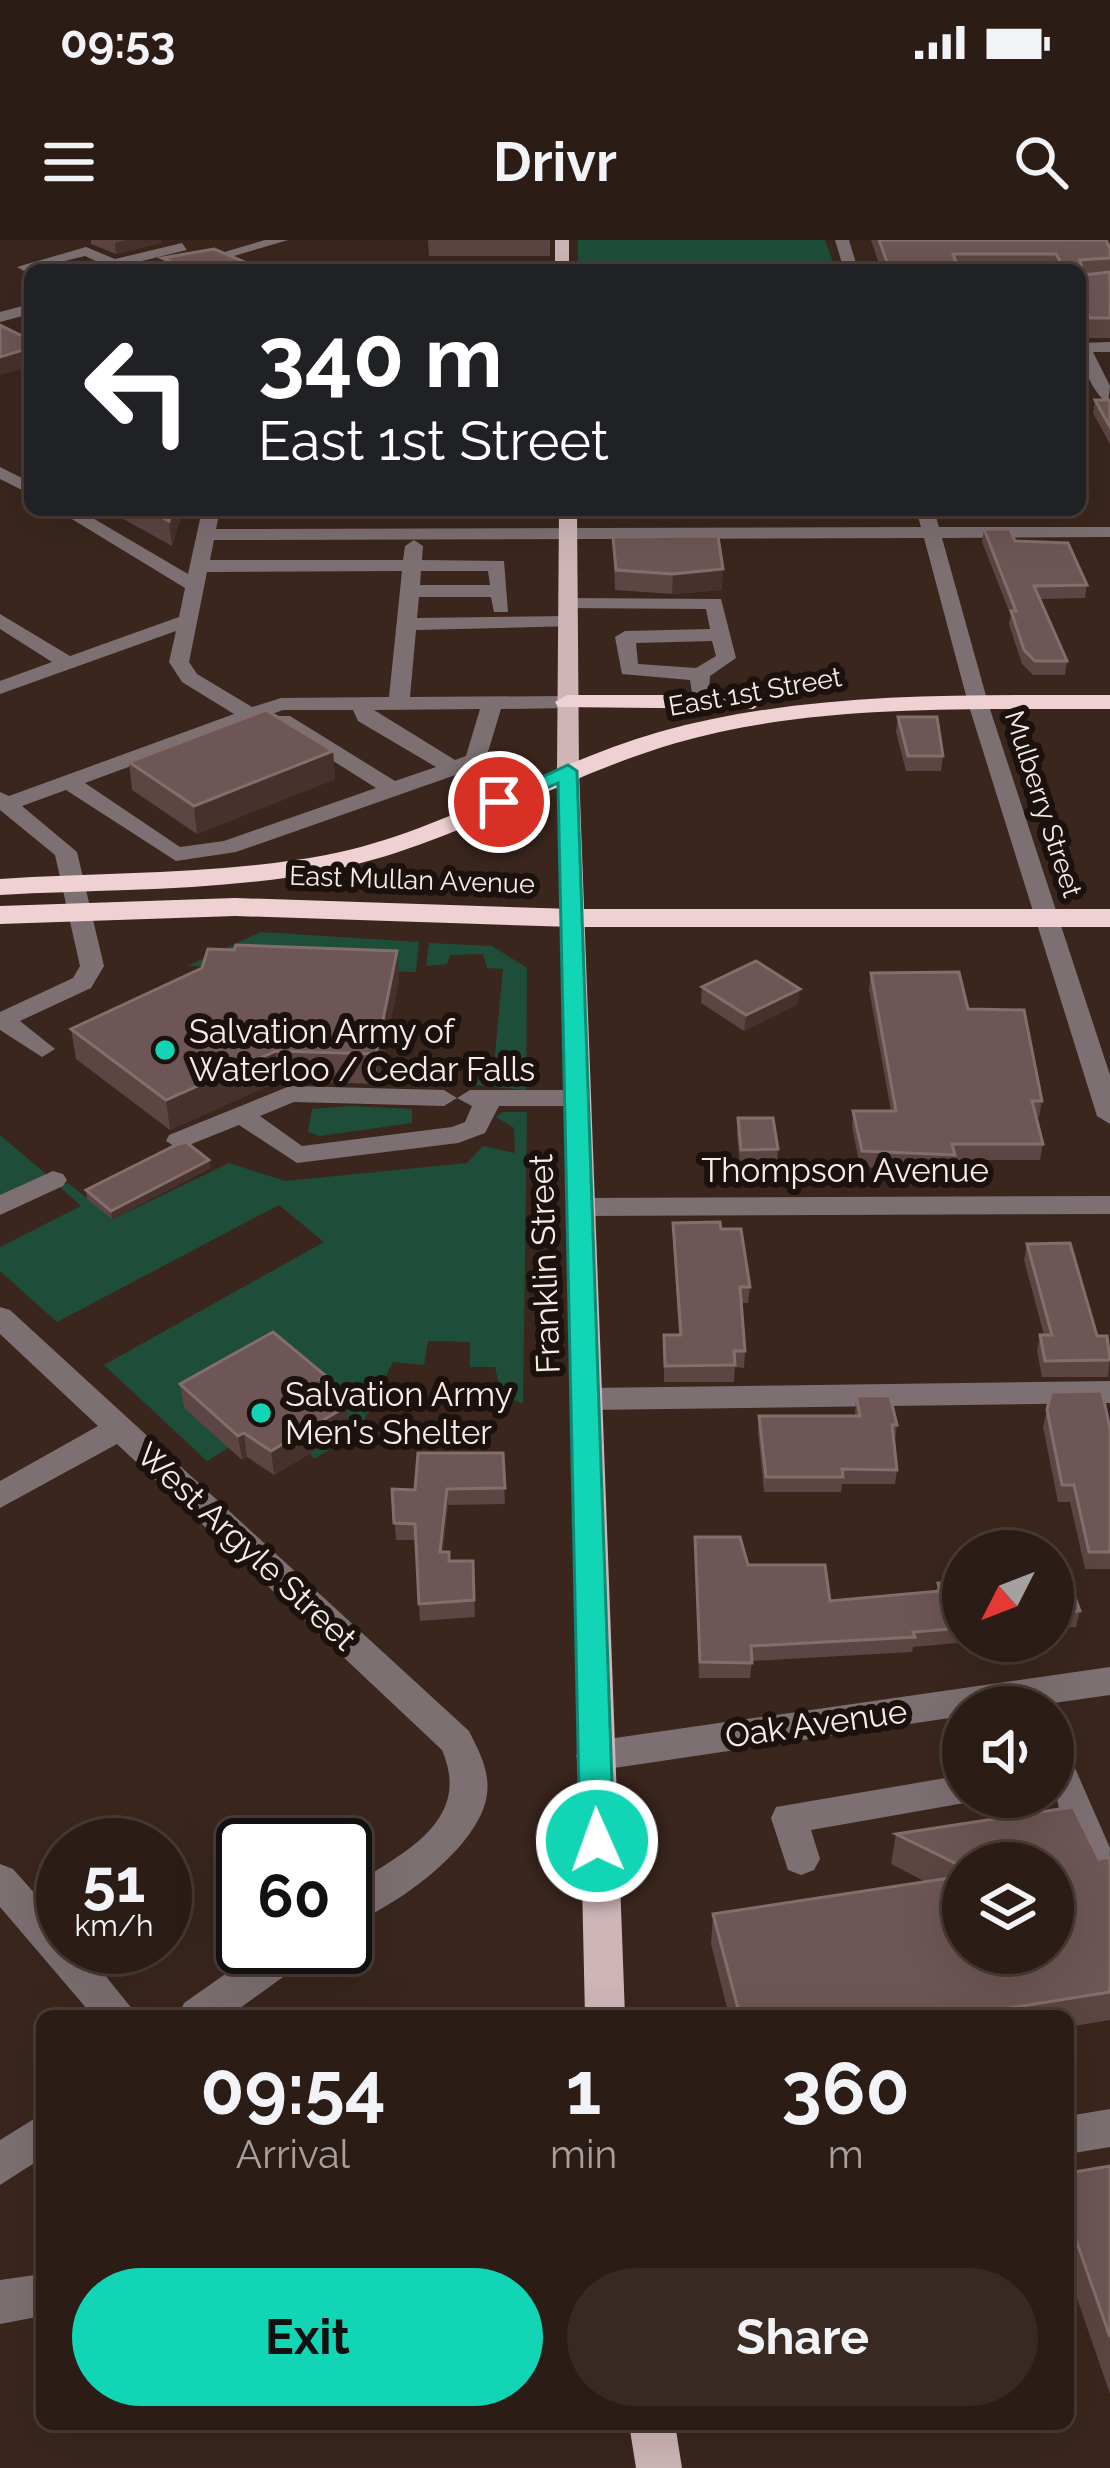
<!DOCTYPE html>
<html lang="en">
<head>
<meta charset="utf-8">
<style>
	:root { --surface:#2c1c16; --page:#382923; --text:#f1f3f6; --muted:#a6a1a1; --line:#483a35; --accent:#11d5b4 }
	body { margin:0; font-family:Raleway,sans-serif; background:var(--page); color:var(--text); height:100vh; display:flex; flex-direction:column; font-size:45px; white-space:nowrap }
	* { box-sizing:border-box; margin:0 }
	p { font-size:39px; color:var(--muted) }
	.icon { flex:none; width:66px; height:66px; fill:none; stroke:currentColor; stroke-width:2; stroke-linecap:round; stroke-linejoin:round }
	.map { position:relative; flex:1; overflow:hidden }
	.panel { position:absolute; left:36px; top:1770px; width:1038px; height:420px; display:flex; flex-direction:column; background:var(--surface); border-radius:18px; box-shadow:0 12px 48px #0002,0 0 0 3px var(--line) }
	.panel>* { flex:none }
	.hud { position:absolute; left:24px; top:24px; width:1062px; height:252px; border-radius:18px; box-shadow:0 12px 48px #0002,0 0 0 3px var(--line); background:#202124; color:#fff; overflow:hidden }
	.needle { width:78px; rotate:228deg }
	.controls { position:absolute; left:942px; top:1290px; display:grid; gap:24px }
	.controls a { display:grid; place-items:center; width:132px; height:132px; border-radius:50%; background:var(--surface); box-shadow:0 12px 48px #0002,0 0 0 3px var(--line); font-size:60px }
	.speed { position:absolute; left:36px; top:1578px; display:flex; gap:24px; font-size:60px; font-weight:700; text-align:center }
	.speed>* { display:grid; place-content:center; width:156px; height:156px; border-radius:50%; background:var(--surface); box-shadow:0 12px 48px #0002,0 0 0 3px var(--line); line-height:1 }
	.speed small { font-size:30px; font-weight:400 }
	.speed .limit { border:6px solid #111; border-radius:18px; background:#fff; color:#111 }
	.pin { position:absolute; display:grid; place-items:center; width:102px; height:102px; color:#fff; margin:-51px; border:6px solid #fff; border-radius:50%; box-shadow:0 3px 12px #0007 }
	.me { position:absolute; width:132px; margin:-66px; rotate:358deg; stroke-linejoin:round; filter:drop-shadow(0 0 9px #0008) }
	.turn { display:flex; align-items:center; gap:42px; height:252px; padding:0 36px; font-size:54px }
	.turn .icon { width:156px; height:156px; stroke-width:2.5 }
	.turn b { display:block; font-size:84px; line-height:102px }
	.eta { display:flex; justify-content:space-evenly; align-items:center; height:204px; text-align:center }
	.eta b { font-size:72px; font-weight:700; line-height:84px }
	.action { display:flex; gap:24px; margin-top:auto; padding:24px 36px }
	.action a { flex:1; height:138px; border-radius:72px; background:var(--accent); color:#111; font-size:48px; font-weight:700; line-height:138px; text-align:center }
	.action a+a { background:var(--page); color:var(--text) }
	.status { display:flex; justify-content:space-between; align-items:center; height:84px; padding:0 60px; background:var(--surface); direction:ltr }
	.status svg { height:33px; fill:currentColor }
	header { display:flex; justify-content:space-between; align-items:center; height:156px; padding:0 36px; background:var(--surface); font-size:54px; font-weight:700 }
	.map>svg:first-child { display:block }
	.green { fill:#1e4e39 }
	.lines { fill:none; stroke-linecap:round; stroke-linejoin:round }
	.minor { fill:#7d7072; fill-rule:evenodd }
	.major { fill:#cfb5b8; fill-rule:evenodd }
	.highway { fill:#efd1d4; fill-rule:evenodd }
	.wall { fill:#5c4543; fill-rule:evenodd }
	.shaded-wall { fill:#47312d }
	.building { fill:#6d5655; stroke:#836e6b; stroke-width:3 }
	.route { fill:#11d5b4; stroke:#0b8a75; stroke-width:3 }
	.poi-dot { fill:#11d5b4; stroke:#1b110d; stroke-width:4.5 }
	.labels { text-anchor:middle; stroke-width:12; stroke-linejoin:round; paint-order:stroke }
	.far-street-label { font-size:27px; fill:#f9ebe5; stroke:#1b110d }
	.poi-label { font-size:33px; fill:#f9ebe5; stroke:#1b110d; text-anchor:start }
	.street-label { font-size:33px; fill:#f9ebe5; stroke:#1b110d }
</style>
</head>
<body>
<div class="status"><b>09:53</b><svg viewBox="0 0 49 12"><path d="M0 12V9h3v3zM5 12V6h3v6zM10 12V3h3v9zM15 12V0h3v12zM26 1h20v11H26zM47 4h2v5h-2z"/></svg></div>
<header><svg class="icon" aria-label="menu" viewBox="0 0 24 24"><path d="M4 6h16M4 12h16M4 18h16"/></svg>Drivr<svg class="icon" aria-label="search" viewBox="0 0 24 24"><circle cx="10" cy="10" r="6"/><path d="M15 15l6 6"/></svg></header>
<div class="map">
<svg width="1110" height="2228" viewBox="0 0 1110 2228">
	<rect width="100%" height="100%" fill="#3a261d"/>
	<g class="green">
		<polygon points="578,0 825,0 836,30 578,30"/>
		<polygon points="261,692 419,702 416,732 187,726"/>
		<polygon points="429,703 492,706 527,728 526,850 466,844 493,835 503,729 487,728 483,714 450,715 447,724 426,726"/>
		<polygon points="350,866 412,869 412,883 320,896 308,892 312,869"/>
		<polygon points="503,872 527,872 523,1164 501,1154 495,1127 470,1127 470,1102 428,1101 424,1125 393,1122 358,1192 314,1219 310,1213 228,1208 207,1221 104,1125 324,1002 279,965 57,1082 0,1031 0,1007 81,966 59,946 68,943 113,979 229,923 285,941 467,923 483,906 515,913 514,888 496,877"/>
		<polygon points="0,895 47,935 0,959"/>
	</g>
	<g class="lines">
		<g class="minor">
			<polygon points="265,0 288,0 187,30 163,30"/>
			<polygon points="835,0 849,0 858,30 844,30"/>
			<polygon points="182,3 187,10 105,30 80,30 100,23 85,16 24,31 17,27 86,7 115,19"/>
			<polygon points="30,64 30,74 0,82 0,72"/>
			<path d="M1110 102V112H1093L1110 146 1108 163C1092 153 1080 122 1080 103Z"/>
			<polygon points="0,227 30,242 30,254 0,239"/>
			<path d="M57 270H79L188 334 202 270H220L216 289 921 287 916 270H934L939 287H1110V297L942 298 988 463 1110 835V884L1097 876 968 463 924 298 214 300 210 320H403L405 306 414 300 423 306 422 320 504 321 508 372H494L491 357H419L417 378 568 376 575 378V386L416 390 410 457 567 456 577 462 567 468 501 469 484 525 236 612 176 621 66 550 22 566 77 612 104 726 91 748 20 781 55 809 42 817 0 790V772L73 738 80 726 55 615 0 570V552L9 556 234 474 182 442 169 422 176 391 0 454V441L52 422 0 389V374L70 416 179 377 185 348ZM402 331 389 457 281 458 252 467 197 434 189 422 207 332ZM421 331H488L490 345H420ZM480 469 466 516 455 520 374 470ZM283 470H353L358 481 436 527 395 541 290 476H276L244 490 255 496 281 488 376 548 224 601 180 607 85 543Z"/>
			<path d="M568 358 721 359 736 418 710 436 708 466H694L690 440 622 434 615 397 625 391 710 389 706 369 561 368V360ZM712 401 716 416 696 428 638 424 636 403Z"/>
			<path d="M290 846 444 850 457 858 470 850H578L591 858 578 866H499L485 893 458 903 297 923 239 885 179 909 166 901 169 895ZM457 858 472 866 465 882 452 887 302 906 260 876 294 862 444 866Z"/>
			<polygon points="53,931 63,934 67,940 63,946 0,975 0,955"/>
			<polygon points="1110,956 1110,974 581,976 567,967 581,958"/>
			<path d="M0 1067 10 1070 469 1491C479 1511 490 1531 487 1554 481 1607 392 1670 345 1686V1650C398 1615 474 1584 442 1510L117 1204 0 1268V1241L98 1186 0 1094Z"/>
			<polygon points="1110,1141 1110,1163 587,1170 572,1159 587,1148"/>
			<polygon points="1110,1427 1110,1455 1026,1467 963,1467 963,1476 594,1531 581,1526 576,1516 581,1506 594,1501"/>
			<path d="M1053 1504 1066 1509 1071 1519 1110 1608 1109 1629 1096 1634 1083 1629C1059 1581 1053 1557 1053 1504Z"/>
			<polygon points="963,1535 963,1557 978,1557 976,1561 811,1590 820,1619 814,1630 801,1635 788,1630 771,1578 776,1567"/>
			<polygon points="0,1624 13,1629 63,1685 63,1707 82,1707 138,1776 93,1776 0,1667"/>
			<polygon points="264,1707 313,1707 308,1719 229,1776 178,1776 184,1763"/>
			<polygon points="1110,1869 1110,1907 1068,1914 1068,1876"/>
			<polygon points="42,1874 42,1918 0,1945 0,1900"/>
			<polygon points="42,2034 42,2076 0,2084 0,2040"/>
		</g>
		<g class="major">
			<rect x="555" y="0" width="14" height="30"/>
			<polygon points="559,270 577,270 579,531 625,1776 585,1776 557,531"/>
			<polygon points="629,2184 675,2184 682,2228 636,2228"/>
		</g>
		<g class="highway">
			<polygon points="567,455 753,455 765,462 753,469 558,467 555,462"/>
			<path d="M1110 455V469C966 470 816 463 676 503 556 538 450 607 326 631 219 652 108 649 0 655V639C108 632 219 635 326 615 443 592 544 525 659 492 806 451 958 455 1110 455Z"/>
			<polygon points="235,658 573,669 1110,669 1110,687 573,687 235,676 0,684 0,666"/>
		</g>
	</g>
	<g class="wall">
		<polygon points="91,0 161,0 161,3 116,14 91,4"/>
		<polygon points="428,0 550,0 550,16 429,16"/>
		<polygon points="871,0 1106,0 1110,8 1110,98 1087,98 1080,84 1080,30 881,30"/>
		<polygon points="1095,160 1110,160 1110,204 1093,173"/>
		<polygon points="107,270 183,270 172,306"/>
		<polygon points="984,289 1015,301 1087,345 1085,358 1040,359 1067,421 1065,435 1033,435 1022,424 1009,384 1011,376 982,302"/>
		<polygon points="613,297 722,350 672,354 615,350"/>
		<polygon points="898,477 943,516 941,531 906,531 896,492"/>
		<polygon points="333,511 335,539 197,594 132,550 129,522"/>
		<polygon points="871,733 968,769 1042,861 1039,877 1036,877 1043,904 1040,920 954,920 952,931 860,927 852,887 853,871 891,871 869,749"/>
		<polygon points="399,740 378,844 279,841 170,890 76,819 71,789"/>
		<polygon points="702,747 798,764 744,791 701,763"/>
		<polygon points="738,878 778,909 777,926 740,926 737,894"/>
		<polygon points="211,928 112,979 87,959 86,950"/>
		<polygon points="673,983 721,989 750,1047 748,1063 741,1063 745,1111 744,1128 735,1127 734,1142 664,1142 664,1095 679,1095 673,999"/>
		<polygon points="1027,1004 1110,1112 1108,1137 1042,1137 1037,1111 1040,1095 1044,1095 1024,1020"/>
		<polygon points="326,1136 327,1147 349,1190 274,1235 247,1217 242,1220 184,1168 180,1144"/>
		<polygon points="1051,1152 1110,1189 1110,1329 1085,1329 1070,1262 1058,1262 1043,1187"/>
		<polygon points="856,1156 897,1185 895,1200 897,1230 895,1244 842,1244 841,1252 764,1252 758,1191 759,1176 855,1176"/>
		<polygon points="503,1213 505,1264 448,1265 443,1312 449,1321 473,1321 475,1377 420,1381 415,1300 396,1300 392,1249 415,1250"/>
		<polygon points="695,1297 748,1325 830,1361 936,1351 938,1343 963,1341 963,1401 978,1401 913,1407 912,1412 752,1421 750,1438 699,1438"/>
		<polygon points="1053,1319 1080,1371 1076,1387 1053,1388"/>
		<path d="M896 1594 1099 1619 1110 1617V1780L1068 1787V1776H729L711 1704 713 1674 926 1642 891 1624ZM963 1623H1053L963 1713Z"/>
		<polygon points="1110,1926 1110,2154 1068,2032 1068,1933"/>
	</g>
	<g class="shaded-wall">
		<polygon points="126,0 161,0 161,3 116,14 115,3"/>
		<polygon points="30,108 30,127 0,135 0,117"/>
		<polygon points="172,270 183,270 172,306 169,281"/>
		<polygon points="723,329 722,350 672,354 673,334"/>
		<polygon points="333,511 335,539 197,594 194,566"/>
		<polygon points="397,711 399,740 378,844 376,814"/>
		<polygon points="800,749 798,764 744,791 746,775"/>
		<polygon points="276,811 279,841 170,890 166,860"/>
		<polygon points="209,920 211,928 112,979 111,971"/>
		<polygon points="347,1166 349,1190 274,1235 271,1211"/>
		<polygon points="244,1193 247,1217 242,1220 238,1196"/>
		<polygon points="447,1249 448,1265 441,1329 440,1312"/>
	</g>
	<g class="building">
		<polygon points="879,0 1106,0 1110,8 1110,18 1080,20 1083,35 1110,32 1110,78 1090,78 1080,59 1080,30 1065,30 1056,14 953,14 959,30 890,30"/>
		<polygon points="214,9 247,23 245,30 150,30 174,23 162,18"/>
		<polygon points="0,85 30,100 30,108 0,117"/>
		<polygon points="1095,160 1110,160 1110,187"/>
		<polygon points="148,270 172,270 169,281"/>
		<polygon points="984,289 1010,289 1015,301 1068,303 1087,345 1034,346 1067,421 1035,421 1024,410 1011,371 1016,371"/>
		<polygon points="718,296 723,329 673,334 616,330 613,297"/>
		<polygon points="266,470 333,511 194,566 129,522"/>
		<polygon points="898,477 937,477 943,516 908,516"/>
		<polygon points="236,705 397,711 376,814 276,811 166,860 71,789 202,728 208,709 234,710"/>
		<polygon points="756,721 800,749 746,775 702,747"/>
		<polygon points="959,732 968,769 1024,770 1042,861 1032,861 1043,904 952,904 955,915 862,911 853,871 896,871 871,733"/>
		<polygon points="738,878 773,878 778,909 741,910"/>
		<polygon points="186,902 209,920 111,971 86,950 176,905"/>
		<polygon points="720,982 721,989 741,989 750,1047 740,1047 745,1111 734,1111 735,1125 665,1126 664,1095 681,1095 673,983"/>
		<polygon points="1070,1003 1097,1096 1107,1096 1110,1120 1045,1121 1040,1095 1052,1095 1027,1004"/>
		<polygon points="273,1092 326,1136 320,1140 347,1166 271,1211 244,1193 238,1196 180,1144"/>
		<polygon points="1102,1151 1110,1189 1110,1312 1089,1312 1074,1245 1062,1245 1047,1170 1051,1152"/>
		<polygon points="856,1156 890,1156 897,1185 892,1185 897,1230 842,1229 843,1237 766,1237 759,1176 860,1176"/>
		<polygon points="418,1213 503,1213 505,1248 447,1249 440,1312 449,1312 449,1321 473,1321 474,1360 419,1364 415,1284 394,1283 392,1249 415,1250"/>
		<polygon points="695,1297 740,1297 748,1325 825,1325 830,1361 940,1351 938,1343 963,1341 963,1388 913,1392 915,1397 751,1406 752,1423 700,1422"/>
		<polygon points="1061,1318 1080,1371 1053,1373 1053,1319"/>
		<polygon points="1073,1567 1099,1619 1110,1617 1110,1752 959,1776 740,1776 713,1674 963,1636 963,1713 1053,1713 1053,1623 963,1623 963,1627 896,1594"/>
		<polygon points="1110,1926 1110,2097 1068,1977 1068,1933"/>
	</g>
	<polygon class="route" points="568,525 577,531 614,1601 609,1611 585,1611 580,1601 558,543 506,566 489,562"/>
	<g class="poi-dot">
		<circle cx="165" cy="810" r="12"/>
		<circle cx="261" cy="1173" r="12"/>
	</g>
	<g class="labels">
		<g class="far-street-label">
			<text transform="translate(755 452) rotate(-10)" y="9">East 1st Street</text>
			<text transform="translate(1043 564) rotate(72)" y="9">Mulberry Street</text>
			<text transform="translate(412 640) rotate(2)" y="9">East Mullan Avenue</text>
		</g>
		<g class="poi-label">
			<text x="189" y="803">Salvation Army of<tspan x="189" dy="38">Waterloo / Cedar Falls</tspan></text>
			<text x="285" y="1166">Salvation Army<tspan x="285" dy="38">Men's Shelter</tspan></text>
		</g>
		<g class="street-label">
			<text x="845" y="942">Thompson Avenue</text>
			<text transform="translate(544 1024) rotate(-92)" y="12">Franklin Street</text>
			<text transform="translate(247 1306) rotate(43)" y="12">West Argyle Street</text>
			<text transform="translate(816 1483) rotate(-8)" y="12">Oak Avenue</text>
		</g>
	</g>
</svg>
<div class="controls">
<a><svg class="needle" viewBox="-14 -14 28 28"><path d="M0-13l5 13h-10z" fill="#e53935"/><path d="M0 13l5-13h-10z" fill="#a6a1a1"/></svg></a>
<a><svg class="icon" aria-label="sound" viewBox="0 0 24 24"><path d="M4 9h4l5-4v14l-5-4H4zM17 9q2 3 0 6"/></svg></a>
<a><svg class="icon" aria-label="layers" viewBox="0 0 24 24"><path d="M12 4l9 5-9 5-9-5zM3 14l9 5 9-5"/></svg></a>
</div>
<div class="speed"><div>51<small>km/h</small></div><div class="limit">60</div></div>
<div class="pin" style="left:499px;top:562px;background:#d93025"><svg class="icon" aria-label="arrive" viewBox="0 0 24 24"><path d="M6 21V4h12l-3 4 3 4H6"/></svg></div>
<svg class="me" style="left:597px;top:1601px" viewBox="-20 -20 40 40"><circle r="17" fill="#11d5b4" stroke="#fff" stroke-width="3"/><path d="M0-11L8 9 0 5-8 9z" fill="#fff"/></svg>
<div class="hud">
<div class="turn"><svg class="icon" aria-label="left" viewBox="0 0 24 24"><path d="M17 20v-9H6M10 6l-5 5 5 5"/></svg><div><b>340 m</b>East 1st Street</div></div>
</div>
<section class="panel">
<div class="eta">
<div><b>09:54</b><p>Arrival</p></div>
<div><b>1</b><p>min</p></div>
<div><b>360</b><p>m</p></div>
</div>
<div class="action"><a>Exit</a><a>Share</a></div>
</section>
</div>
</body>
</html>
